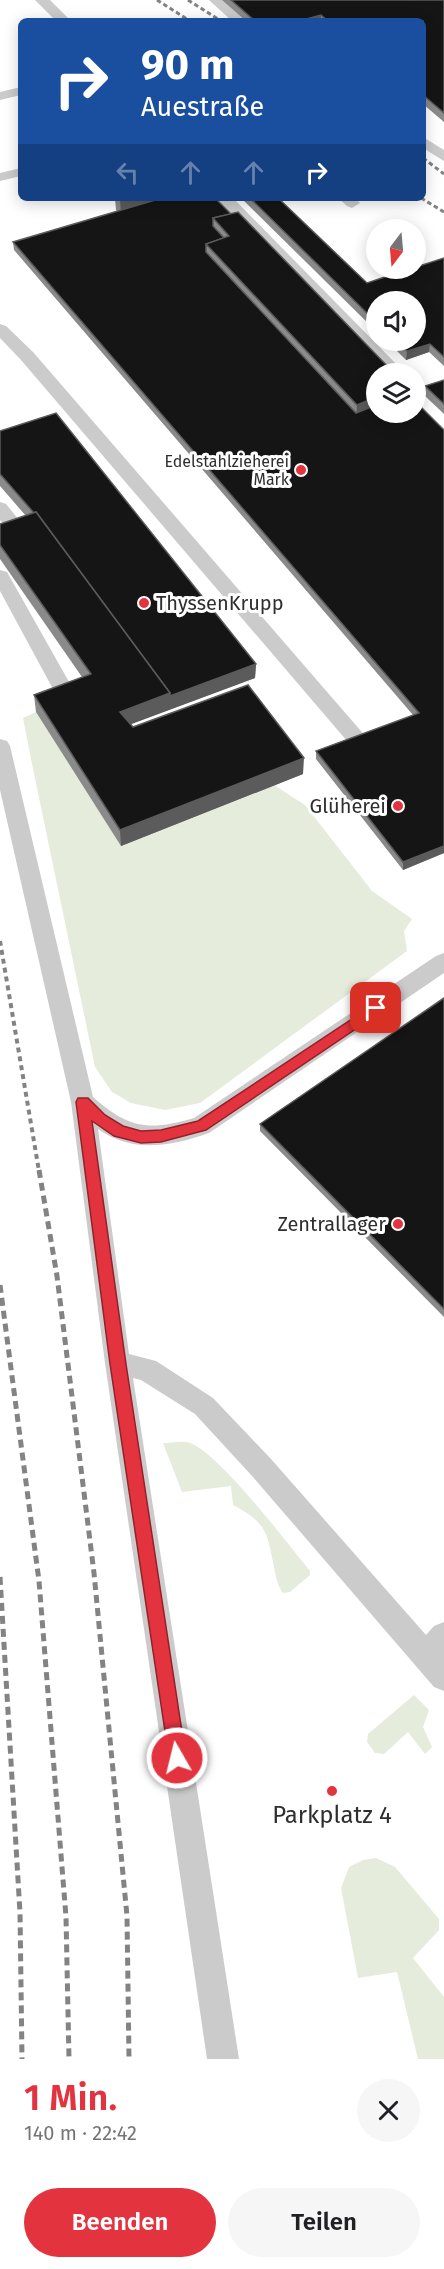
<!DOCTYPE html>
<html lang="de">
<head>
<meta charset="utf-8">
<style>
	:root { --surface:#fff; --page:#f6f6f6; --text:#202124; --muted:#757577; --accent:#e3333f }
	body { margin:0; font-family:"Fira Sans",sans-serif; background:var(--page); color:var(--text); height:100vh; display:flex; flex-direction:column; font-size:22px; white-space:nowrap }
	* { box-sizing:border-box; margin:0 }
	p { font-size:20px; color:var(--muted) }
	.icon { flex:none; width:33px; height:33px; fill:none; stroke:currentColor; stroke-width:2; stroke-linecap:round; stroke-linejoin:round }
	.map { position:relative; height:2059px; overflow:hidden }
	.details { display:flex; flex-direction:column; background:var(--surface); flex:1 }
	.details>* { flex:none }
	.hud { position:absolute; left:18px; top:18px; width:408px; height:183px; border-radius:9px; box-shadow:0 3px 15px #0003; background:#1a4fa0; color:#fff; overflow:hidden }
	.needle { width:39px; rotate:196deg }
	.controls { position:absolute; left:366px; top:219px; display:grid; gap:12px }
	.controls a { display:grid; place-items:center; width:60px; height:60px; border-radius:50%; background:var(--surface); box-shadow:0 3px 15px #0003; font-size:30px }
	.pin { position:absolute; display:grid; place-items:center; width:51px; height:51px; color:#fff; margin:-26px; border-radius:12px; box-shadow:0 3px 9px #0006 }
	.me { position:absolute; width:66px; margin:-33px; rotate:352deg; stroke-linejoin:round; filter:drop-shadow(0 0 4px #0008) }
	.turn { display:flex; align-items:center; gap:21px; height:126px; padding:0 24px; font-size:27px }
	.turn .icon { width:78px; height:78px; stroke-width:2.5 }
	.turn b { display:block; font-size:42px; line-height:51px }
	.lanes { display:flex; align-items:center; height:57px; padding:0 24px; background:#0003; justify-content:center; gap:30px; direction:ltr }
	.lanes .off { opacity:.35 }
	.round { display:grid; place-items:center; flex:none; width:63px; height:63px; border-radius:32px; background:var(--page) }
	.summary { display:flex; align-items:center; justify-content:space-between; height:102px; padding:0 24px }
	h1 { font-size:36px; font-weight:600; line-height:45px; color:var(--accent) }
	.primary-button { display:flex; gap:12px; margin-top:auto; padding:12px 24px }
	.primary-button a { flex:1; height:69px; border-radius:36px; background:var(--accent); color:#fff; font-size:24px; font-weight:600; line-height:69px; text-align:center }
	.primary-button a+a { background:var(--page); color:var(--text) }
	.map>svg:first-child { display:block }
	.green { fill:#e5ecdc }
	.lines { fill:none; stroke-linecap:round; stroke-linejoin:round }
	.service { fill:#cbcbcb; fill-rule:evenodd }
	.rail-far2 { stroke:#838383; stroke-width:3; stroke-dasharray:4.5 3; stroke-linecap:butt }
	.rail-far1 { stroke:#838383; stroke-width:4; stroke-dasharray:5 4; stroke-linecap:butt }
	.rail { stroke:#838383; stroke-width:5; stroke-dasharray:8 5; stroke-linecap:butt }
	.wall { fill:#8a8a8a }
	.shaded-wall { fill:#5b5b5b }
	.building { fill:#151515; stroke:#5b5b5b; stroke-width:1.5 }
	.route { fill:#e3333f; stroke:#942129; stroke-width:1.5 }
	.poi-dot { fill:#e3333f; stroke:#fff; stroke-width:2 }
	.labels { text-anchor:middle; stroke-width:6; stroke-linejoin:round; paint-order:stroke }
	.far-poi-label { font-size:16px; fill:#2e2e2e; stroke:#fff; text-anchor:end }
	.poi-label { font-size:20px; fill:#2e2e2e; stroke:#fff; text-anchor:end }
	.near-poi-label { font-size:24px; fill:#2e2e2e; stroke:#fff }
</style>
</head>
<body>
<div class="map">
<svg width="444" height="2059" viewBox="0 0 444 2059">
	<rect width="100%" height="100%" fill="#fff"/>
	<g class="green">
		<polygon points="36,712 274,785 305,805 372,891 412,919 404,931 407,951 200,1103 165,1110 131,1103 112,1092 95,1067 32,764 23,718"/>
		<path d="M163 1443C171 1443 183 1440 190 1443 220 1454 288 1544 310 1571V1575L290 1592 283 1593C277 1585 276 1577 274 1567 267 1532 267 1523 233 1505L231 1486 182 1492Z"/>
		<polygon points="414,1695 429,1710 423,1727 432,1747 425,1754 408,1732 384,1754 375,1753 367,1742 368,1734"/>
		<polygon points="376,1858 395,1867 439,1919 439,1930 413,1958 444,1997 444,2059 418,2059 397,1972 358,1978 341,1888 349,1867 363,1860"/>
	</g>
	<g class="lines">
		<g class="service">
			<polygon points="35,0 50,0 71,21 56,21"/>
			<polygon points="209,0 224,0 247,21 232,21"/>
			<polygon points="21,87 21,95 0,100 0,92"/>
			<polygon points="423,137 444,150 444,161 423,148"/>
			<polygon points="21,168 21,176 0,181 0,173"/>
			<polygon points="216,198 233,198 406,374 388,374"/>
			<polygon points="338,198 355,198 360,203 352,208 347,206"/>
			<polygon points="0,324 6,326 33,352 367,738 370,743 367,748 360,750 353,748 21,360 0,338"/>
			<polygon points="0,502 6,504 27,530 30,534 27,538 15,538 0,520"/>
			<polygon points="0,570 7,572 73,689 70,694 63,696 56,694 53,689 0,591"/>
			<path d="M0 739 7 741 10 746 93 1097C129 1129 149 1131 194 1118L436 956 444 953V973L209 1133C172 1146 133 1154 98 1129L129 1354 156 1361 213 1398 271 1459 426 1635 434 1626 444 1622V1691L434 1687 253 1477 195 1414 141 1380 133 1378 239 2059H207L105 1363 71 1102 0 790Z"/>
		</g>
		<g class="rail-far2">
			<polyline points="157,0 190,21"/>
			<polyline points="188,0 221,21"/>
			<polyline points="423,158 444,174"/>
			<polyline points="421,198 444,212"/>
		</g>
		<polyline class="rail-far1" points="0,941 39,1171"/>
		<g class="rail">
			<polyline points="39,1170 57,1276 94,1573 127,1916 129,2059"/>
			<polyline points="0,1285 39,1581 66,1917 69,2059"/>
			<polyline points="0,1577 20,1913 22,2059"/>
		</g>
	</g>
	<g class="wall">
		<polygon points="222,0 444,0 444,122 423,104 423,21 246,21"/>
		<polygon points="115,198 215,198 376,374 444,430 444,853 403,870 316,759 316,751 413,715 14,250 13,242 117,211 116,210"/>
		<polygon points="241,198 278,198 367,283 444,258 444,366 429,352 406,360 386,340 416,340 376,302 376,331"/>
		<polygon points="444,380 444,414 424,395 425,386"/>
		<polygon points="0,431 256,664 255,678 130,724 133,727 303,774 121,846 36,712 34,695 82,677 0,559 0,524 26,516 0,486"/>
		<polygon points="444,998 444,1317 260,1131 260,1124"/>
	</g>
	<g class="shaded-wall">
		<polygon points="321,15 321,21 299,21"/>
		<polygon points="124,198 158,198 159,204 121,215 120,199"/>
		<polygon points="430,344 429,352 406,360 407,351"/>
		<polygon points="376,397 376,412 356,422 357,405"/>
		<polygon points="256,664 255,678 121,728 120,712 170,693"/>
		<polygon points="304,758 303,774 121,846 120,830"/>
		<polygon points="444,846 444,853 403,870 403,862"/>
	</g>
	<g class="building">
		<polygon points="231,0 444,0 444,113 423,95 423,21 326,21 328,21 321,15 299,21 255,21"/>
		<polygon points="162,198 215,198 231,214 213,218 213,226 224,238 206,244 206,252 356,413 376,405 376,412 416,412 416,402 444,430 444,846 403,862 316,751 419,713 13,242"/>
		<polygon points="250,198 278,198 367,283 412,268 416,268 416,267 444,258 444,357 430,344 407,351 396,340 416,340 416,302 376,302 376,322"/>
		<polygon points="238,212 395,374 376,374 376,397 357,405 206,244 229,236 213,218"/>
		<polygon points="444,380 444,404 425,386"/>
		<polygon points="56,413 256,664 170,696 170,693 36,512 34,513 0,474 0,431"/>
		<polygon points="36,512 170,693 120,712 133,727 248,685 304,758 120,830 34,695 91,674 0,545 0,524"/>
		<polygon points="444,998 444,1309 260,1124"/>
	</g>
	<polygon class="route" points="376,1003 381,1004 383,1008 381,1012 206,1130 161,1142 141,1143 114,1136 92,1121 126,1364 186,1758 184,1764 177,1766 171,1764 169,1758 110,1364 76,1102 78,1098 88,1098 105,1115 123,1126 141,1131 161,1130 198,1121"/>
	<g class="poi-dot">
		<circle cx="301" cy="470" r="6"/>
		<circle cx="144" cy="603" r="6"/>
		<circle cx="398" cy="806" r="6"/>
		<circle cx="398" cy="1224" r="6"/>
		<circle cx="332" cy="1791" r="6"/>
	</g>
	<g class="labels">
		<g class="far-poi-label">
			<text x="289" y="467">Edelstahlzieherei<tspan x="289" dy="18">Mark</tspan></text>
		</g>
		<g class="poi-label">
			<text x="156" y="610" text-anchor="start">ThyssenKrupp</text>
			<text x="386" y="813">Glüherei</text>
			<text x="386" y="1231">Zentrallager</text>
		</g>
		<g class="near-poi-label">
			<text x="332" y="1823">Parkplatz 4</text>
		</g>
	</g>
</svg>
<div class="controls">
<a><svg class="needle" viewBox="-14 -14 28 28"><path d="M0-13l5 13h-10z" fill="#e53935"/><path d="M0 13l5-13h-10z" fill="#757577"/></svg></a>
<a><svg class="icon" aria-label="sound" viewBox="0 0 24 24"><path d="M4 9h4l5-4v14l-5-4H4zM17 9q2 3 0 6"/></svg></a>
<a><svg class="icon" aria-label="layers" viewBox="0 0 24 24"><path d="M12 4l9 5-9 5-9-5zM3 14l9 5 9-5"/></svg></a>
</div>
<div class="pin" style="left:376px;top:1008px;background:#d93025"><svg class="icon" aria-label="arrive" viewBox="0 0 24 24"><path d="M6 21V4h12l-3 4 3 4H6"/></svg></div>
<svg class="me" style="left:177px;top:1758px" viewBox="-20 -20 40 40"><circle r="17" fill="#e3333f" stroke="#fff" stroke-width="3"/><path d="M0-11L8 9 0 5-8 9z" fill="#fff"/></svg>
<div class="hud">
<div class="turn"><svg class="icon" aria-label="right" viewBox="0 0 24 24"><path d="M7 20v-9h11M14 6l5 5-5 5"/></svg><div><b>90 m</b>Auestraße</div></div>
<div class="lanes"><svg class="icon off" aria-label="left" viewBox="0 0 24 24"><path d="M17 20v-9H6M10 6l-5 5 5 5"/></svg><svg class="icon off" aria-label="ahead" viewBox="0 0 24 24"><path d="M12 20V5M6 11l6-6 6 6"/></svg><svg class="icon off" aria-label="ahead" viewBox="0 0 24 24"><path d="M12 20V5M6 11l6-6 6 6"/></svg><svg class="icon" aria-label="right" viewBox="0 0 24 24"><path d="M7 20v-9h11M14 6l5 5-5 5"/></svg></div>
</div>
</div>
<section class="details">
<div class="summary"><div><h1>1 Min.</h1><p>140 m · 22:42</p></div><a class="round"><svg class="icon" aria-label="close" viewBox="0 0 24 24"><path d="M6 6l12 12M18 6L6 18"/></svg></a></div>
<div class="primary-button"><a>Beenden</a><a>Teilen</a></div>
</section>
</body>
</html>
